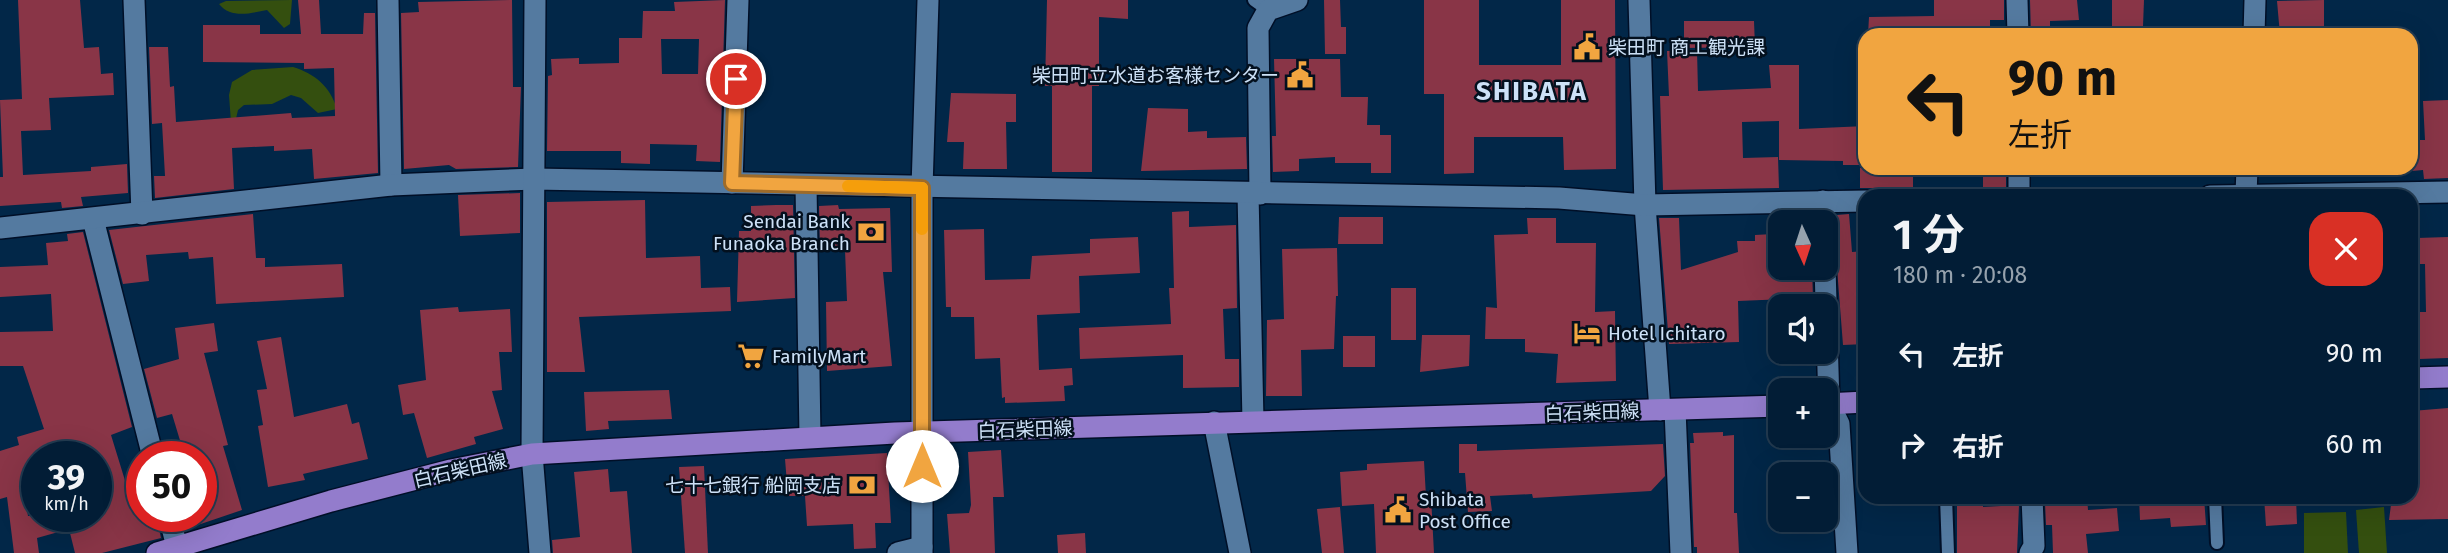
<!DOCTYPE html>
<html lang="ja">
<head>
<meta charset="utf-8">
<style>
	:root { --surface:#021d36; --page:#102a42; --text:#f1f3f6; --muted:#96a2ad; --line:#233b51 }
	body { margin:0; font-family:"Fira Sans","Noto Sans JP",sans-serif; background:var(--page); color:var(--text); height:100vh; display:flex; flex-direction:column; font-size:26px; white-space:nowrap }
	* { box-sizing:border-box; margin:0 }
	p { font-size:23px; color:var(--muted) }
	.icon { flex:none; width:38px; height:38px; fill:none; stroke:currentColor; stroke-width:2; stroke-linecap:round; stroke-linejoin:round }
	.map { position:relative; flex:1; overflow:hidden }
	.panel { position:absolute; left:1858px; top:189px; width:560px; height:315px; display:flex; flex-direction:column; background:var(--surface); border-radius:21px; box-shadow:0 7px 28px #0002,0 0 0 2px var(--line) }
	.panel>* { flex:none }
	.banner { position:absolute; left:1858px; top:28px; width:560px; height:147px; border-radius:21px; box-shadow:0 7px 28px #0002,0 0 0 2px var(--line); background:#f1a540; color:#111; overflow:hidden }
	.needle { width:46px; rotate:177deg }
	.controls { position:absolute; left:1768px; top:210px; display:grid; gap:14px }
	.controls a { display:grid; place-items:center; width:70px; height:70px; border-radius:14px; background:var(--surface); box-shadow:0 7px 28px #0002,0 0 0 2px var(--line); font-size:35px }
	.speed { position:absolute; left:21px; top:441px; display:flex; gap:14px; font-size:35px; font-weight:700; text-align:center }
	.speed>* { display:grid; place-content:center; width:91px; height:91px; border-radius:50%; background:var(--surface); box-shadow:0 7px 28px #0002,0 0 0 2px var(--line); line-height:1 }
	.speed small { font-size:18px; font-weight:400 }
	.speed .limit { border:10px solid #d22; background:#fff; color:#111 }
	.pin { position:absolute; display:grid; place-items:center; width:60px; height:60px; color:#fff; margin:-30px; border:4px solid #fff; border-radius:50%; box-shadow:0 2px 7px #0007 }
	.me { position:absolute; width:77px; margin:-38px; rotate:0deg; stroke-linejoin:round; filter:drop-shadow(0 0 5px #0008) }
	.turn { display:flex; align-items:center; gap:24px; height:147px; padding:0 35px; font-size:32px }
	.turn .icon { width:91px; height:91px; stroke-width:2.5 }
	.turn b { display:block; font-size:49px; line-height:60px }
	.round { display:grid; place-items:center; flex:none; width:74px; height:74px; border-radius:21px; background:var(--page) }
	.summary { display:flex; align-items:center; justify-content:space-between; height:119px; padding:0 35px }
	h1 { font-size:42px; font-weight:700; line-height:52px }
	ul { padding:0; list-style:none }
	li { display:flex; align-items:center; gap:21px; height:91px; padding:0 35px }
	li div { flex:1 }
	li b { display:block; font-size:26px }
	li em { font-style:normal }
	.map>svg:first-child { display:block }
	.green { fill:#344f0f }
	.building { fill:#893547; fill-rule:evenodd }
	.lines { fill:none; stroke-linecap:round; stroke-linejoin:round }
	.lane-casing { stroke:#000f27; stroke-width:16 }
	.street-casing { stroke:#000f27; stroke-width:24 }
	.secondary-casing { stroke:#000f27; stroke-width:24 }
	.primary-casing { stroke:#000f27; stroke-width:24 }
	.lane { stroke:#547aa0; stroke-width:12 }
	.street { stroke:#547aa0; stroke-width:21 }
	.secondary { stroke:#547aa0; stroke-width:21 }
	.primary { stroke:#937ccc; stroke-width:21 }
	.route-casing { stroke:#9d6b2a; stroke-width:18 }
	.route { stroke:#f1a540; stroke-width:12 }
	.slow { stroke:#f59e0b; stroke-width:12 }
	.labels { text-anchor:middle; stroke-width:5; stroke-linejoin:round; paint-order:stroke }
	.poi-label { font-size:19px; fill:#cde1f7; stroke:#03101e; text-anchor:start }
	.street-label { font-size:19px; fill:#cde1f7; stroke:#03101e }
	.district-label { font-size:26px; font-weight:bold; letter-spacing:2px; fill:#cde1f7; stroke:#03101e }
</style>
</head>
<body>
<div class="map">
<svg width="2448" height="553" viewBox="0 0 2448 553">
	<rect width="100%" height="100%" fill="#022748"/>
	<g class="green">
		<path d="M292 0 290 24 284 28 267 10C251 13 231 19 219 4L226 1Z"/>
		<path d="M293 67C315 74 330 86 337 109L318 113 301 98 291 95 272 104 244 105 238 110 232 136 229 95 232 82 252 70Z"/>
		<polygon points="2384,507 2387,553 2359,553 2356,510"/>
		<polygon points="2346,512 2348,553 2304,553 2304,513"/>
	</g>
	<g class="building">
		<polygon points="18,0 80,0 84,48 99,47 101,74 113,73 114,95 49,98 51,130 21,131 23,175 91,171 91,167 127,164 128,193 81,197 83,206 62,208 61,202 0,206 0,177 3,177 0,100 22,99"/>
		<polygon points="298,0 319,0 321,34 363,34 364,13 375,13 378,173 314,179 312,149 274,151 274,146 232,148 234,189 155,198 154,176 165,176 162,123 152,124 149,47 168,47 170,87 174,86 176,122 291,113 292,118 335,116 334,68 304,69 304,63 203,62 203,25 260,25 260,34 301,34"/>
		<polygon points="512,0 513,87 521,87 518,167 456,169 449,165 404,169 401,13 419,12 418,2"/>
		<path d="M725 0 720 162 696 161 697 145 650 144V164L621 163V151H547L548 76 552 75 551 59 579 58V64L619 63V38H642L643 11H675L674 2ZM661 39H699L698 74H662Z"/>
		<polygon points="1047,0 1128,0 1128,19 1099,17 1099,86 1092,86 1092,172 1052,172 1052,86 1045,86"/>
		<polygon points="1324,0 1340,0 1341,27 1346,27 1346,54 1325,54"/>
		<polygon points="1424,0 1479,0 1479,65 1561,65 1561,0 1615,0 1616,169 1564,170 1563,137 1474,137 1474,173 1444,174 1444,94 1424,94"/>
		<polygon points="1934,0 2004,0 2004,20 1990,20 1990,35 1868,35 1869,17 1934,16"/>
		<polygon points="2030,0 2077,0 2079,20 2050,21 2050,35 2031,35"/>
		<polygon points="2112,0 2144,0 2143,26 2112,26"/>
		<polygon points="2324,0 2324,28 2317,28 2317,35 2280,35 2277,1"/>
		<polygon points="1684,21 1754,21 1755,47 1684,48"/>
		<polygon points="1697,50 1698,91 1771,88 1769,65 1799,65 1799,129 1866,126 1866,165 1843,165 1843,161 1779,160 1779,121 1742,122 1743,158 1778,157 1779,188 1663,190 1660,96 1669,96 1667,51"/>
		<polygon points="1274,59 1340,59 1341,97 1368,97 1367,125 1380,125 1380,135 1391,135 1391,173 1371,173 1371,163 1335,163 1335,157 1299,159 1299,171 1273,172 1272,136 1276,136"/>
		<polygon points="951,93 1016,94 1016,122 1006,122 1007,169 963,169 964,142 947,142"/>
		<polygon points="2448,100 2448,178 2424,179 2423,170 2412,171 2412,140 2425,140 2423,101"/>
		<polygon points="1148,108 1188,109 1188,132 1207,131 1207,138 1246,137 1247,169 1141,171"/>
		<polygon points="1860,168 1913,168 1913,196 1891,195 1891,188 1860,188"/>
		<rect x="1983" y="168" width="23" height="23"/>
		<polygon points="520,193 520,233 460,236 458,195"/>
		<polygon points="645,200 646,258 700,256 701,288 730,287 731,311 579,317 585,372 547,372 547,202"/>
		<polygon points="776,205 793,205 795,298 737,302 739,231 751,231 751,206"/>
		<polygon points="838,205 839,209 890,208 892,272 883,272 892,366 827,371 826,302 847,301 845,250 820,250 819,206"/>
		<polygon points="1189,211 1189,227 1236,225 1237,308 1223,309 1225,359 1239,359 1239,387 1183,388 1183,355 1080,359 1079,328 1171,324 1169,288 1174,288 1172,212"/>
		<polygon points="253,214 256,258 265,258 265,267 342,264 344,297 216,304 213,257 189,259 188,252 146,255 149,281 123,284 109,230"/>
		<polygon points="1849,214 1852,252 1866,251 1866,344 1843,345 1834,230 1837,215"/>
		<polygon points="1339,217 1383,217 1383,244 1338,244"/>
		<polygon points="1527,218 1556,218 1556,243 1596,243 1595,312 1615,311 1616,381 1556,383 1558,354 1525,352 1525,339 1485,339 1486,307 1497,308 1494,235 1528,234"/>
		<polygon points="1659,218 1679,218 1681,270 1738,252 1737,241 1755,241 1755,235 1773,234 1774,265 1780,265 1780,268 1812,268 1813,298 1738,301 1739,342 1669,344"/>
		<polygon points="984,229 985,280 1030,279 1032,256 1090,253 1090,239 1138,237 1140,273 1079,276 1080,313 1037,315 1039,370 1072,368 1073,385 1064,386 1065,401 1005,403 1005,397 1002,398 1000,358 975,359 974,317 951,317 951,307 946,307 944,230"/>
		<path d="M83 232 132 427 111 435 135 513 142 511V516H156L161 538 102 553H75L69 529 37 538 39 553H14L7 497 0 499V451L19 445 17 437 44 429 23 366H0V332L53 331 51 294 0 297V267L48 265 46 243 68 241 67 234ZM37 457H96V516H28L22 473 26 472 31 490 37 489Z"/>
		<polygon points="2448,237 2448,358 2419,359 2417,312 2426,312 2425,264 2417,264 2417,238"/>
		<polygon points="1337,248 1338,296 1336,296 1334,349 1301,350 1302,396 1266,396 1267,320 1284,319 1282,249"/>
		<rect x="1391" y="288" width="25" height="52"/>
		<polygon points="458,307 459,312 510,309 512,352 499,352 502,390 492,391 503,429 474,437 476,444 427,458 414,413 403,415 398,385 426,380 420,310"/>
		<polygon points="214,323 218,351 204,353 228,445 223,446 242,510 186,529 183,516 201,516 201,457 185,457 172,414 157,418 144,369 179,359 175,328"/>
		<polygon points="1422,335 1470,335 1469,366 1420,372"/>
		<rect x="1343" y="336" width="32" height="31"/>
		<polygon points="281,337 294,417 347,404 352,424 359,422 368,459 303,474 305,480 268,487 258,426 263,425 257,390 267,389 257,341"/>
		<polygon points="669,390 672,419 608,421 609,429 586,431 584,392"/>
		<polygon points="2448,408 2448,519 2389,520 2392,497 2412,497 2412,411"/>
		<polygon points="1723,432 1723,436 1734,435 1734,513 1737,513 1739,553 1697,553 1697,547 1694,547 1690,443 1694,443 1693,433"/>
		<polygon points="1459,444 1477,444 1477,451 1663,444 1665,476 1651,491 1533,498 1532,494 1490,496 1492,511 1468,512 1465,473 1459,473"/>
		<polygon points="1001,450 1004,497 993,497 995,553 950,553 947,514 969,513 971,505 968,452"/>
		<polygon points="887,453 891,523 875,523 876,548 854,549 853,524 807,526 805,496 788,496 785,459"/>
		<polygon points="1424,461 1426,497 1431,496 1434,553 1376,553 1374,504 1342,506 1340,472 1367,470 1367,464"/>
		<polygon points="704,466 708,553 685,553 679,467"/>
		<polygon points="608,469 610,492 627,491 632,553 553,553 552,540 580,537 574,472"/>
		<polygon points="2049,497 2087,497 2088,510 2117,508 2119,531 2086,534 2088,553 2053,553 2052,525 2046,525 2045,503 2049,503"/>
		<polygon points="2139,497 2204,497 2206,525 2171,527 2170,518 2140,520"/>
		<polygon points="2264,497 2296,497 2297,524 2266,526"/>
		<polygon points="1983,499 1983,507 2019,505 2017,553 1957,553 1957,500"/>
		<polygon points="1340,507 1344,553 1322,553 1317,509"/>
		<polygon points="1085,533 1086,553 1058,553 1057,535"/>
	</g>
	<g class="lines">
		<g class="lane-casing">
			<g id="lane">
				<polyline points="1254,0 1268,10"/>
				<polyline points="1946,497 1948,553"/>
				<polyline points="2215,497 2217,543"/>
			</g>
		</g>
		<g class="street-casing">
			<g id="street">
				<polyline points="134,0 142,214"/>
				<polyline points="388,0 391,185"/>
				<polyline points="1639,0 1645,205 1660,410"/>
				<polyline points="2017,0 2018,35"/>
				<polyline points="2254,35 2255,0"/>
				<polyline points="2019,168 2019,196"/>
				<polyline points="732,183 738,0"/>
				<polyline points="806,185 810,437"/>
				<polyline points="1248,193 1253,421"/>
				<polyline points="1260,194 1258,28 1268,10 1297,0"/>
				<polyline points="2246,195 2247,168"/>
				<polyline points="2210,196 2448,192"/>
				<polyline points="1823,201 1824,222"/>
				<polyline points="93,219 153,457"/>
				<polyline points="0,228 391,185 534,179 1559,198 1645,205 1866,201"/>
				<polyline points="1825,267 1829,404 1839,424 1847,553"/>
				<polyline points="1675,410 1681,553"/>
				<polyline points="1214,422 1240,553"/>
				<polyline points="532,454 535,0"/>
				<polyline points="169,516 177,547"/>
				<polyline points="2030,553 2034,546 2032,497"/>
			</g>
		</g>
		<g class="secondary-casing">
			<g id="secondary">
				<polyline points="532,454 540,553"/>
				<polyline points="898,553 922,547"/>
				<polyline points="922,553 922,188 928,0"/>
			</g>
		</g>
		<g class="primary-casing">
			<g id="primary">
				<polyline points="2412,378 2448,377"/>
				<polyline points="1825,404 1866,402"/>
				<polyline points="157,553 331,501 451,470 532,454 895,433 1780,406"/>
			</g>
		</g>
		<use href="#lane" class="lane"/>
		<use href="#street" class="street"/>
		<use href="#secondary" class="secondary"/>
		<use href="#primary" class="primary"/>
	</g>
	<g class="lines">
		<g class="route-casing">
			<polyline id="route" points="736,79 732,183 922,188 922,466"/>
		</g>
		<use href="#route" class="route"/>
		<polyline class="slow" points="848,186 922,188 922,229"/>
	</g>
	<defs>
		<g id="civic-bare" transform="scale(2.1)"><path d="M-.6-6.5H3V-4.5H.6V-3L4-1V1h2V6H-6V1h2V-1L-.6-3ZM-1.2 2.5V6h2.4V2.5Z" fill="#f1a540" stroke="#03101e" stroke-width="2.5" paint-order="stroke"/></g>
		<g id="bank-bare" transform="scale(2.1)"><path d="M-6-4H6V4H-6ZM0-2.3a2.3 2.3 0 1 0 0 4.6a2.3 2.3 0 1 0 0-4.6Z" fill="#f1a540" stroke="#03101e" stroke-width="2.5" paint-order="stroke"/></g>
		<g id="hotel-bare" transform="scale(2.1)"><path d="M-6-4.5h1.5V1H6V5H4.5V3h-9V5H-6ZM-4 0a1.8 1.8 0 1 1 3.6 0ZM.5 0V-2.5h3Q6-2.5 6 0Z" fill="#f1a540" stroke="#03101e" stroke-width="2.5" paint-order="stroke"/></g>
		<g id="supermarket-bare" transform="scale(2.1)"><path d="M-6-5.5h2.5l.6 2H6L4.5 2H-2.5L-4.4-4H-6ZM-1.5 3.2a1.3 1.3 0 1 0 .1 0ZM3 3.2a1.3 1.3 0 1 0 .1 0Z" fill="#f1a540" stroke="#03101e" stroke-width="2.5" paint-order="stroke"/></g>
	</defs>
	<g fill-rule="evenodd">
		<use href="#civic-bare" x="1587" y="47"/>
		<use href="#civic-bare" x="1300" y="75"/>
		<use href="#bank-bare" x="871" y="232"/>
		<use href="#hotel-bare" x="1587" y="333"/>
		<use href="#supermarket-bare" x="751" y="356"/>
		<use href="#bank-bare" x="862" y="485"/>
		<use href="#civic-bare" x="1398" y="510"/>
	</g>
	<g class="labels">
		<g class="poi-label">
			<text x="1608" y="54">柴田町 商工観光課</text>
			<text x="1279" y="82" text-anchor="end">柴田町立水道お客様センター</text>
			<text x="850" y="228" text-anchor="end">Sendai Bank<tspan x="850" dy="22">Funaoka Branch</tspan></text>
			<text x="1608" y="340">Hotel Ichitaro</text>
			<text x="772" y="363">FamilyMart</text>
			<text x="841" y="492" text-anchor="end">七十七銀行 船岡支店</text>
			<text x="1419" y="506">Shibata<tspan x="1419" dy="22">Post Office</tspan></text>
		</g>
		<g class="street-label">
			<text transform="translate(1592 412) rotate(-2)" y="7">白石柴田線</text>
			<text transform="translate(1025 429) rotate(-2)" y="7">白石柴田線</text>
			<text transform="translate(460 470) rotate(-13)" y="7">白石柴田線</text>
		</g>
		<g class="district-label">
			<text x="1532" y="100">SHIBATA</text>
		</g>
	</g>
</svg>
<div class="controls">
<a><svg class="needle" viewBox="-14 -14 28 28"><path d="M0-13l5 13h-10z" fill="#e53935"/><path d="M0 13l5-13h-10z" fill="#96a2ad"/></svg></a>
<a><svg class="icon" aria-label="sound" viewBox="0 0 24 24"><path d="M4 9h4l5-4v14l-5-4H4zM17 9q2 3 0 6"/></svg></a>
<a>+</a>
<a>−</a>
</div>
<div class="speed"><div>39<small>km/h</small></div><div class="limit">50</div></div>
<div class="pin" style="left:736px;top:79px;background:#d93025"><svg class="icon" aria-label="arrive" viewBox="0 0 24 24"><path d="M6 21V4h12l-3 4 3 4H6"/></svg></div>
<svg class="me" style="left:922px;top:466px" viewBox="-20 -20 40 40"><circle r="19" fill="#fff"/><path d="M0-13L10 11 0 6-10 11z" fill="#f1a540"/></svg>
<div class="banner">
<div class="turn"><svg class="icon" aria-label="left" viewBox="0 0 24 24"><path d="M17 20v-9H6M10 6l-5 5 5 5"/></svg><div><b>90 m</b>左折</div></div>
</div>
<section class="panel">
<div class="summary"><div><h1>1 分</h1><p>180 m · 20:08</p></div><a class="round" style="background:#d93025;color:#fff"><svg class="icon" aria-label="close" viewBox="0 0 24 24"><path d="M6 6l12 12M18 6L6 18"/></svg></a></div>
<ul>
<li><svg class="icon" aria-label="left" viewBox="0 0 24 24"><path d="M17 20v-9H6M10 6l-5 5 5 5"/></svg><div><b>左折</b></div><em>90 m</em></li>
<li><svg class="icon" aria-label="right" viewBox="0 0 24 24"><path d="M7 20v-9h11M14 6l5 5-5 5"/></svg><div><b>右折</b></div><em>60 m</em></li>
</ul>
</section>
</div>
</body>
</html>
